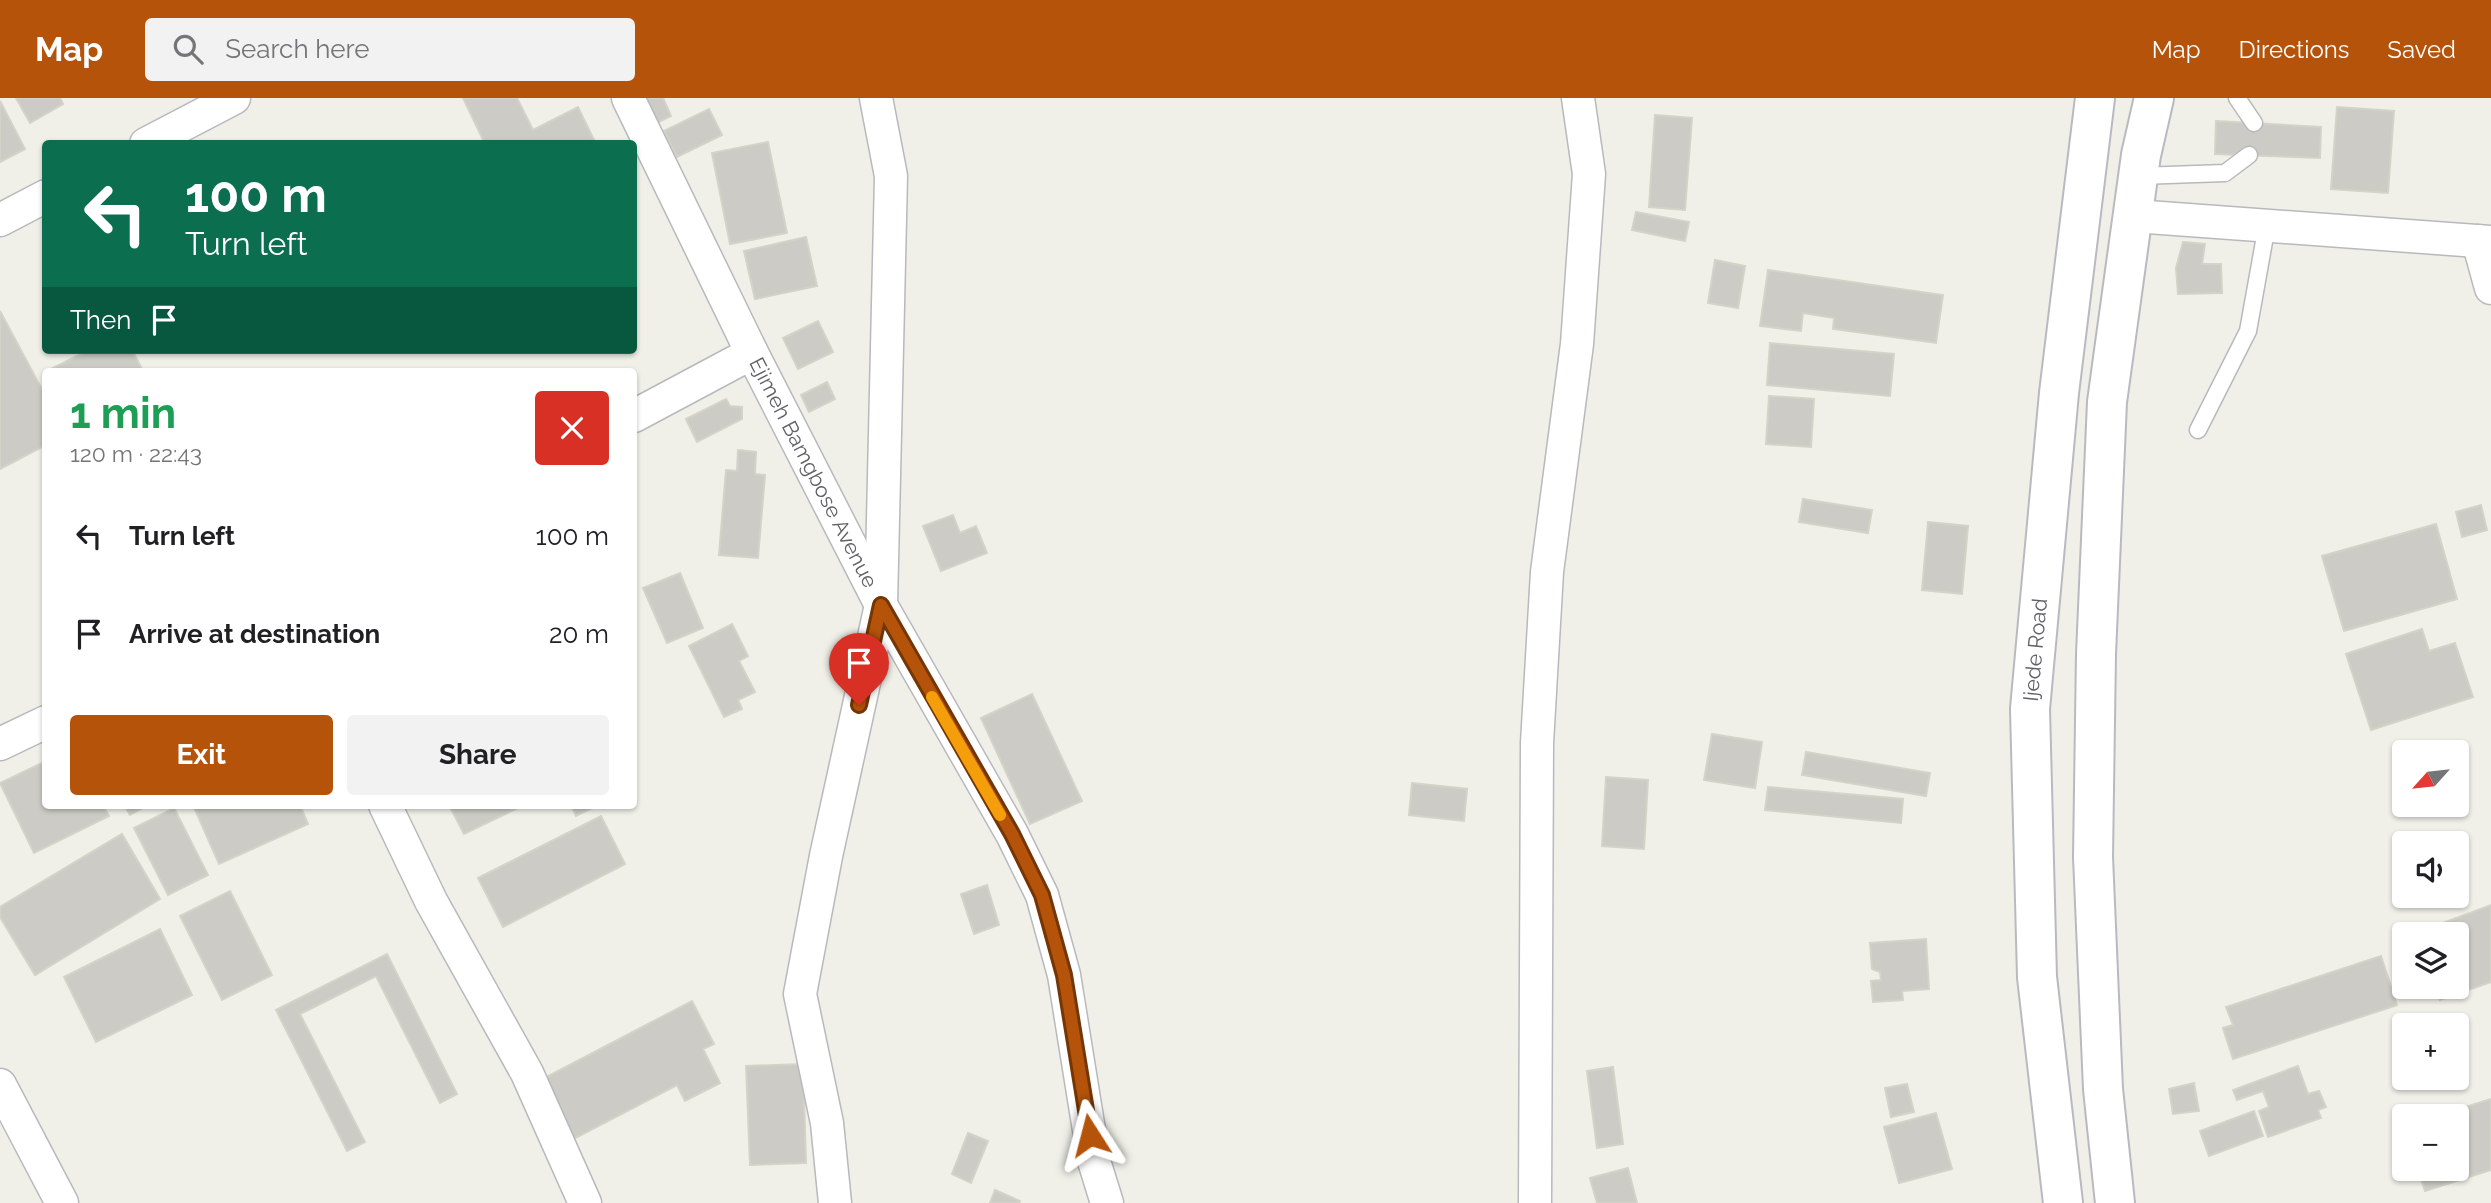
<!DOCTYPE html>
<html lang="en">
<head>
<meta charset="utf-8">
<style>
	:root { --surface:#fff; --page:#f2f2f2; --text:#202124; --muted:#757577; --accent:#b45309 }
	body { margin:0; font-family:Raleway,sans-serif; background:var(--page); color:var(--text); height:100vh; display:flex; flex-direction:column; font-size:26px; white-space:nowrap }
	* { box-sizing:border-box; margin:0 }
	p { font-size:23px; color:var(--muted) }
	.icon { flex:none; width:38px; height:38px; fill:none; stroke:currentColor; stroke-width:2; stroke-linecap:round; stroke-linejoin:round }
	.map { position:relative; flex:1; overflow:hidden }
	.panel { position:absolute; left:42px; top:270px; width:595px; height:441px; display:flex; flex-direction:column; background:var(--surface); border-radius:7px; box-shadow:0 2px 5px #0004 }
	.panel>* { flex:none }
	.guide { position:absolute; left:42px; top:42px; width:595px; height:214px; border-radius:7px; box-shadow:0 2px 5px #0004; background:#0b6e4f; color:#fff; overflow:hidden }
	.needle { width:46px; rotate:243deg }
	.fabs { position:absolute; left:2392px; top:642px; display:grid; gap:14px }
	.fabs a { display:grid; place-items:center; width:77px; height:77px; border-radius:7px; background:var(--surface); box-shadow:0 2px 5px #0004; font-size:35px }
	.pin { position:absolute; display:grid; place-items:center; width:60px; height:60px; color:#fff; margin:-72px -30px; border-radius:50% 50% 50% 0; rotate:-45deg; box-shadow:0 0 7px #0007 }
	.pin .icon { rotate:45deg }
	.me { position:absolute; width:77px; margin:-38px; rotate:351deg; stroke-linejoin:round; filter:drop-shadow(0 0 5px #0008) }
	.turn { display:flex; align-items:center; gap:24px; height:147px; padding:0 28px; font-size:32px }
	.turn .icon { width:91px; height:91px; stroke-width:2.5 }
	.turn b { display:block; font-size:49px; line-height:60px }
	.then { display:flex; align-items:center; height:66px; padding:0 28px; background:#0003; gap:14px; font-size:26px }
	.round { display:grid; place-items:center; flex:none; width:74px; height:74px; border-radius:7px; background:var(--page) }
	.summary { display:flex; align-items:center; justify-content:space-between; height:119px; padding:0 28px }
	h1 { font-size:42px; font-weight:700; line-height:52px; color:#1e9e55 }
	.action { display:flex; gap:14px; margin-top:auto; padding:14px 28px }
	.action a { flex:1; height:80px; border-radius:7px; background:var(--accent); color:#fff; font-size:28px; font-weight:700; line-height:80px; text-align:center }
	.action a+a { background:var(--page); color:var(--text) }
	ul { padding:0; list-style:none }
	li { display:flex; align-items:center; gap:21px; height:98px; padding:0 28px }
	li div { flex:1 }
	li b { display:block; font-size:26px }
	li em { font-style:normal }
	header { display:flex; align-items:center; gap:42px; box-sizing:border-box; height:98px; padding:0 35px; background:var(--accent); color:#fff }
	header strong { font-size:33px }
	nav { display:flex; gap:38px; margin-inline-start:auto; font-size:24px }
	.search { width:490px; height:63px; background:var(--page); display:flex; align-items:center; gap:18px; box-sizing:border-box; padding:0 24px; border-radius:7px; color:var(--muted); font-size:26px }
	.map>svg:first-child { display:block }
	.building { fill:#cccbc5; stroke:#d4d3c7; stroke-width:2 }
	.lines { fill:none; stroke-linecap:round; stroke-linejoin:round }
	.lane-casing { stroke:#b8b9bd; stroke-width:19 }
	.street-casing { stroke:#b8b9bd; stroke-width:35 }
	.secondary-casing { stroke:#b9bac0; stroke-width:42 }
	.lane { stroke:#fff; stroke-width:16 }
	.street { stroke:#fff; stroke-width:32 }
	.secondary { stroke:#fff; stroke-width:38 }
	.route-casing { stroke:#753606; stroke-width:18 }
	.route { stroke:#b45309; stroke-width:12 }
	.slow { stroke:#f59e0b; stroke-width:12 }
	.labels { text-anchor:middle; stroke-width:6; stroke-linejoin:round; paint-order:stroke }
	.street-label { font-size:21px; fill:#606167; stroke:#fff }
</style>
</head>
<body>
<header>
<strong>Map</strong>
<div class="search"><svg class="icon" aria-label="search" viewBox="0 0 24 24"><circle cx="10" cy="10" r="6"/><path d="M15 15l6 6"/></svg>Search here</div>
<nav><a>Map</a><a>Directions</a><a>Saved</a></nav>
</header>
<div class="map">
<svg width="2491" height="1105" viewBox="0 0 2491 1105">
	<rect width="100%" height="100%" fill="#f0f0e9"/>
	<g class="building">
		<polygon points="16,0 60,0 63,6 30,25"/>
		<polygon points="463,0 517,0 533,32 578,9 596,46 485,46"/>
		<polygon points="637,0 663,0 671,18 651,28"/>
		<polygon points="0,3 25,51 0,64"/>
		<polygon points="2337,9 2394,13 2388,95 2331,91"/>
		<polygon points="709,11 722,37 677,59 664,33"/>
		<polygon points="1655,17 1692,20 1685,112 1649,109"/>
		<polygon points="2216,23 2321,29 2320,60 2215,56"/>
		<polygon points="768,44 787,135 730,146 712,55"/>
		<polygon points="1636,114 1689,124 1685,143 1632,132"/>
		<polygon points="806,139 817,188 755,201 744,153"/>
		<polygon points="2183,144 2205,146 2202,166 2221,166 2222,195 2178,196 2176,170"/>
		<polygon points="1715,162 1745,168 1738,210 1708,205"/>
		<polygon points="1768,172 1943,197 1936,245 1833,231 1834,220 1803,215 1801,233 1760,228"/>
		<polygon points="0,213 46,299 46,347 0,371"/>
		<polygon points="818,223 833,254 798,271 783,240"/>
		<polygon points="1770,245 1894,256 1890,298 1767,287"/>
		<polygon points="89,252 132,252 143,273 47,273"/>
		<polygon points="827,284 835,301 809,314 801,297"/>
		<polygon points="1769,298 1814,301 1811,349 1766,346"/>
		<polygon points="726,301 730,308 742,309 742,321 697,344 686,321"/>
		<polygon points="738,352 756,354 755,376 765,377 758,460 719,457 726,372 737,373"/>
		<polygon points="1803,401 1872,412 1868,435 1799,424"/>
		<polygon points="2481,407 2487,432 2462,439 2456,414"/>
		<polygon points="953,417 960,435 976,428 987,455 941,473 923,428"/>
		<polygon points="1928,424 1968,428 1962,496 1922,492"/>
		<polygon points="2436,426 2457,501 2344,533 2322,458"/>
		<polygon points="680,475 703,530 667,545 643,490"/>
		<polygon points="732,526 748,558 739,563 755,594 738,602 742,611 724,619 689,548"/>
		<polygon points="2422,531 2429,553 2455,545 2473,599 2371,632 2346,556"/>
		<polygon points="1032,596 1082,703 1030,726 981,620"/>
		<polygon points="1712,636 1762,644 1755,690 1704,682"/>
		<polygon points="1806,654 1930,675 1926,698 1802,677"/>
		<polygon points="46,663 46,707 103,707 109,718 34,755 0,685"/>
		<polygon points="1606,679 1648,682 1644,751 1602,748"/>
		<polygon points="1412,685 1467,691 1464,723 1409,717"/>
		<polygon points="1768,689 1903,701 1901,725 1765,712"/>
		<polygon points="124,707 148,707 130,717"/>
		<polygon points="193,707 300,707 308,726 219,766"/>
		<polygon points="449,707 524,707 464,736"/>
		<polygon points="571,707 598,707 576,718"/>
		<polygon points="174,710 208,777 168,797 134,730"/>
		<polygon points="601,718 625,766 503,829 478,780"/>
		<polygon points="122,736 160,801 35,877 0,819 0,809"/>
		<polygon points="987,787 999,827 974,836 961,796"/>
		<polygon points="230,793 272,877 222,902 180,818"/>
		<polygon points="2491,807 2491,884 2440,902 2436,889 2457,889 2457,836 2416,835"/>
		<polygon points="160,831 192,897 96,944 64,879"/>
		<polygon points="1926,841 1929,891 1902,893 1903,902 1873,904 1871,883 1881,882 1880,874 1872,871 1870,845"/>
		<polygon points="387,856 457,996 440,1005 376,878 300,916 365,1044 347,1053 276,912"/>
		<polygon points="2381,858 2397,907 2233,961 2223,930 2233,927 2226,909"/>
		<polygon points="692,903 714,946 703,951 720,985 685,1003 677,987 566,1045 535,985"/>
		<polygon points="803,966 806,1065 750,1067 746,968"/>
		<polygon points="2298,968 2308,996 2319,993 2326,1009 2318,1012 2321,1020 2268,1039 2259,1013 2269,1009 2263,993 2237,1002 2233,992"/>
		<polygon points="1613,969 1623,1046 1597,1050 1587,973"/>
		<polygon points="2194,985 2199,1013 2173,1016 2169,991"/>
		<polygon points="1907,986 1914,1014 1891,1019 1885,990"/>
		<polygon points="2491,1001 2491,1072 2425,1093 2418,1071 2457,1071 2457,1018 2436,1018"/>
		<polygon points="2254,1013 2263,1038 2209,1058 2200,1033"/>
		<polygon points="1936,1015 1952,1071 1899,1085 1884,1029"/>
		<polygon points="968,1035 988,1043 971,1085 952,1076"/>
		<polygon points="1628,1070 1637,1105 1597,1105 1590,1080"/>
		<polygon points="995,1092 1020,1103 1019,1105 990,1105"/>
	</g>
	<g class="lines">
		<g class="lane-casing">
			<g id="lane">
				<polyline points="2237,0 2254,25"/>
				<polyline points="2139,78 2225,75 2249,57"/>
				<polyline points="2198,332 2248,233 2267,127"/>
			</g>
		</g>
		<g class="street-casing">
			<g id="street">
				<path id="s1" d="M628 0 752 255 881 507 1012 736 1042 797 1064 877 1094 1063 1107 1105"/>
				<polyline points="146,46 234,0"/>
				<polyline points="2134,118 2491,144"/>
				<polyline points="0,122 46,98"/>
				<polyline points="2478,143 2491,190"/>
				<polyline points="634,318 752,255"/>
				<polyline points="0,646 46,624"/>
				<polyline points="385,707 431,803 527,975 585,1105"/>
				<polyline points="0,987 62,1105"/>
				<polyline points="835,1105 827,1025 800,896 826,758 881,507 891,78 876,0"/>
				<polyline points="1535,1105 1537,645 1547,474 1577,246 1589,76 1578,0"/>
			</g>
		</g>
		<g class="secondary-casing">
			<g id="secondary">
				<path id="s2" d="M2063 1105 2037 879 2030 611 2059 295 2095 0"/>
				<polyline points="2115,1105 2103,991 2093,759 2096,556 2107,304 2141,57 2154,0"/>
			</g>
		</g>
		<use href="#lane" class="lane"/>
		<use href="#street" class="street"/>
		<use href="#secondary" class="secondary"/>
	</g>
	<g class="lines">
		<g class="route-casing">
			<polyline id="route" points="859,607 881,507 1012,736 1042,797 1064,877 1090,1037"/>
		</g>
		<use href="#route" class="route"/>
		<polyline class="slow" points="932,599 1000,717"/>
	</g>
	<g class="labels">
		<g class="street-label">
			<text dy="7" stroke="none"><textPath href="#s1" startOffset="418">Ejimeh Bamgbose Avenue</textPath></text>
			<text dy="7" stroke="none"><textPath href="#s2" startOffset="555">Ijede Road</textPath></text>
		</g>
	</g>
</svg>
<div class="fabs">
<a><svg class="needle" viewBox="-14 -14 28 28"><path d="M0-13l5 13h-10z" fill="#e53935"/><path d="M0 13l5-13h-10z" fill="#757577"/></svg></a>
<a><svg class="icon" aria-label="sound" viewBox="0 0 24 24"><path d="M4 9h4l5-4v14l-5-4H4zM17 9q2 3 0 6"/></svg></a>
<a><svg class="icon" aria-label="layers" viewBox="0 0 24 24"><path d="M12 4l9 5-9 5-9-5zM3 14l9 5 9-5"/></svg></a>
<a>+</a>
<a>−</a>
</div>
<div class="pin" style="left:859px;top:607px;background:#d93025"><svg class="icon" aria-label="arrive" viewBox="0 0 24 24"><path d="M6 21V4h12l-3 4 3 4H6"/></svg></div>
<svg class="me" style="left:1090px;top:1037px" viewBox="-20 -20 40 40"><path d="M0-17L14 15 0 8-14 15z" fill="#b45309" stroke="#fff" stroke-width="4"/></svg>
<div class="guide">
<div class="turn"><svg class="icon" aria-label="left" viewBox="0 0 24 24"><path d="M17 20v-9H6M10 6l-5 5 5 5"/></svg><div><b>100 m</b>Turn left</div></div>
<div class="then">Then<svg class="icon" aria-label="arrive" viewBox="0 0 24 24"><path d="M6 21V4h12l-3 4 3 4H6"/></svg></div>
</div>
<section class="panel">
<div class="summary"><div><h1>1 min</h1><p>120 m · 22:43</p></div><a class="round" style="background:#d93025;color:#fff"><svg class="icon" aria-label="close" viewBox="0 0 24 24"><path d="M6 6l12 12M18 6L6 18"/></svg></a></div>
<ul>
<li><svg class="icon" aria-label="left" viewBox="0 0 24 24"><path d="M17 20v-9H6M10 6l-5 5 5 5"/></svg><div><b>Turn left</b></div><em>100 m</em></li>
<li><svg class="icon" aria-label="arrive" viewBox="0 0 24 24"><path d="M6 21V4h12l-3 4 3 4H6"/></svg><div><b>Arrive at destination</b></div><em>20 m</em></li>
</ul>
<div class="action"><a>Exit</a><a>Share</a></div>
</section>
</div>
</body>
</html>
